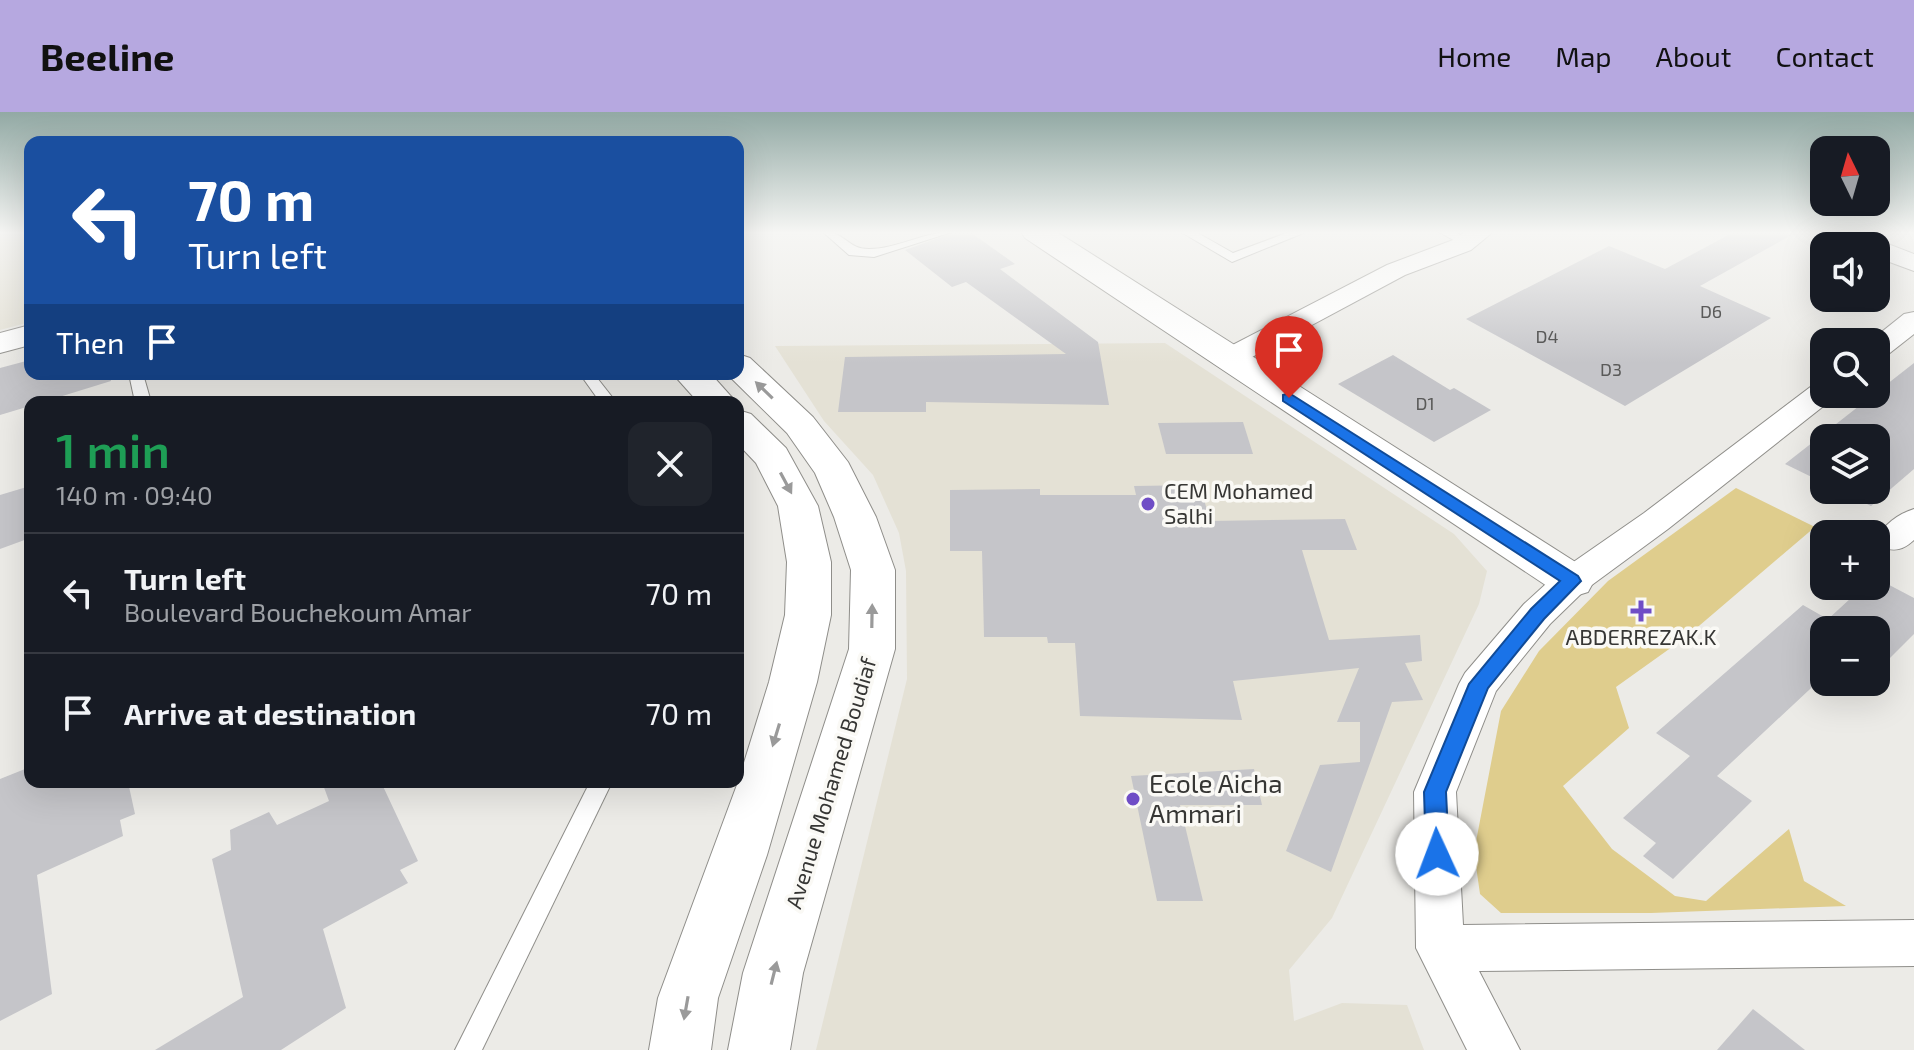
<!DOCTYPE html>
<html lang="en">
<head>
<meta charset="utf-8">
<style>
	:root { --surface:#171b24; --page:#20242c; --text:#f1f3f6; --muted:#9ea1a6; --line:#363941; --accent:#b6a8e0 }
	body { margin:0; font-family:"Exo 2",sans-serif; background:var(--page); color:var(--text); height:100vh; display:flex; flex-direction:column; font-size:30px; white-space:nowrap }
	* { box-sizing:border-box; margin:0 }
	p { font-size:26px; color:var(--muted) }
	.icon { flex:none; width:44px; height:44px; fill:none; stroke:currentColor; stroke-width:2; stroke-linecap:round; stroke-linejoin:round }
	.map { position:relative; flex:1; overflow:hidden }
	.sheet { position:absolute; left:24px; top:284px; width:720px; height:392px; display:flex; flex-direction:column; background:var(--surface); border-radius:16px; box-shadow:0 8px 32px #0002 }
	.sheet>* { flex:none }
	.hud { position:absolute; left:24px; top:24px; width:720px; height:244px; border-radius:16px; box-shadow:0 8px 32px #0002; background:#1a4fa0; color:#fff; overflow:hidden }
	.needle { width:52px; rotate:355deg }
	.buttons { position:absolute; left:1810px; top:24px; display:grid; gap:16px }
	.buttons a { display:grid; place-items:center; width:80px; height:80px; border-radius:16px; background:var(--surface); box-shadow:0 8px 32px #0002; font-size:40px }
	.pin { position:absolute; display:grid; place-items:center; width:68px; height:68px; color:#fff; margin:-82px -34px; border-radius:50% 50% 50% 0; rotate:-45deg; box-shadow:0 0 8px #0007 }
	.pin .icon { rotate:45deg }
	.me { position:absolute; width:88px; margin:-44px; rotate:358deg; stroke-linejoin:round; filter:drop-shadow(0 0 6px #0008) }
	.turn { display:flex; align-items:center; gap:28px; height:168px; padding:0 32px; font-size:36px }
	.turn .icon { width:104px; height:104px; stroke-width:2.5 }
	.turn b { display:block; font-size:56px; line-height:68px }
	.then { display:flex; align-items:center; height:76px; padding:0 32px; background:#0003; gap:16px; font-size:30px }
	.round { display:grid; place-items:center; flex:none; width:84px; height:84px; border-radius:16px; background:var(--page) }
	.summary { display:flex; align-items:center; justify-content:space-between; height:136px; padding:0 32px }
	h1 { font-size:48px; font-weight:600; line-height:60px; color:#1e9e55 }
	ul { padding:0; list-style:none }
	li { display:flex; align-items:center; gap:24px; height:120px; padding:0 32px; border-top:2px solid var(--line) }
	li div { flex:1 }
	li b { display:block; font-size:30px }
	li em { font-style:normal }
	header { display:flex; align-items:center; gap:48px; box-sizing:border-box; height:112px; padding:0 40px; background:var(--accent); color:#111 }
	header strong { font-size:38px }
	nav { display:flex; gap:44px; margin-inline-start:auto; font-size:28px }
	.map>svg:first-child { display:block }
	.built { fill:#e4e1d5 }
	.green { fill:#dfcd8d }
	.building { fill:#c5c5c9 }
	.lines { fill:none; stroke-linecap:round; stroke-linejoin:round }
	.lane-casing { stroke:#8f8e8a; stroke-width:2 }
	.street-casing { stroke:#8f8e8a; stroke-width:2 }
	.secondary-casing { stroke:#8f8e8a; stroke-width:2 }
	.lane { fill:#fff; fill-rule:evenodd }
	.street { fill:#fff; fill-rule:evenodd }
	.secondary { fill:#fff; fill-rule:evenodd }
	.oneway { fill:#9a9a9a }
	.route { fill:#1a73e8; stroke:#114b97; stroke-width:2 }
	.poi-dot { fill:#6f4dc6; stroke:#faf9f5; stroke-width:3 }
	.labels { text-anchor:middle; stroke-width:7; stroke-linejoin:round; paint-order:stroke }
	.number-label { font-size:18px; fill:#5a5a59 }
	.poi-label { font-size:22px; fill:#363634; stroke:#faf9f5; text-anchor:start }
	.street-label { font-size:22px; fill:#363634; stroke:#faf9f5 }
	.near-poi-label { font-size:26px; fill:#363634; stroke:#faf9f5; text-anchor:start }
</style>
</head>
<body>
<header>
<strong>Beeline</strong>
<nav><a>Home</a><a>Map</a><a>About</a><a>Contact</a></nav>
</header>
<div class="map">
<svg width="1914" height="938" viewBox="0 0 1914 938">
	<rect width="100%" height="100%" fill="#ecebe7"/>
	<g class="built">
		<polygon points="0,120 30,120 30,210 0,218"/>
		<polygon points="1165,231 1454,422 1487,459 1479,492 1332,806 1289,858 1294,909 1342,891 1407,893 1424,938 816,938 907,567 906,459 899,421 873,363 824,309 775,234"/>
	</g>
	<polygon class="green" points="1736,376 1815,415 1686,525 1616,575 1629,616 1563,674 1612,737 1675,784 1706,789 1789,717 1804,769 1846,794 1651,801 1501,801 1480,782 1474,740 1501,599 1539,539 1608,469"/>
	<g class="building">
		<polygon points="955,120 970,120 1015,152 1000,157 1098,230 1109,293 926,290 926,300 838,300 845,245 1066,242 966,170 952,175 905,138"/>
		<polygon points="1734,120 1797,120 1700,174 1771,206 1625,294 1466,207 1609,134 1665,157"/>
		<polygon points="1393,243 1450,278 1454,276 1491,298 1434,330 1338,272"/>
		<polygon points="30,248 30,262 110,262 111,269 43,290 30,290 30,294 0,303 0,256"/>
		<polygon points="1914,251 1914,357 1871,394 1838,378 1876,378 1876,326 1824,326 1824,371 1785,352"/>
		<polygon points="1243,310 1253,342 1166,342 1158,311"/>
		<polygon points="1200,373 1210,409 1345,407 1357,438 1302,438 1329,528 1420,523 1422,549 1405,551 1423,588 1392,590 1331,760 1286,739 1320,653 1360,650 1360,610 1337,610 1359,556 1233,569 1242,608 1080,604 1075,531 1048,531 1047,525 984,525 982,439 950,439 950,378 1040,377 1040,383 1136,383 1134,374"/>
		<polygon points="30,374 30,426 0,437 0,383"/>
		<polygon points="1876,466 1914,486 1914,522 1890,546 1876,538 1876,518 1842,518 1826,509 1864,474 1876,474"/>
		<polygon points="1803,493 1824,505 1824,564 1717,664 1752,689 1673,767 1643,744 1656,731 1623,706 1690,644 1656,621"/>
		<polygon points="30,655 30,670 128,670 135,702 120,708 123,724 37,763 52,882 0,909 0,667"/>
		<polygon points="1254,657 1262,693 1180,693 1203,789 1157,789 1131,664"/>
		<polygon points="322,670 381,670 418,749 400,758 408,771 323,817 346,896 281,938 155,938 243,885 212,747 231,738 230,718 269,700 277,713 329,689"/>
		<polygon points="1753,897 1805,938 1717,938"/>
	</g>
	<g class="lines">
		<g class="lane-casing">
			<g id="lane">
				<path d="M823 120C847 120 846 137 869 137 897 137 923 120 952 120L874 145 849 143Z"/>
				<polygon points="1181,120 1196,120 1233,141 1289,120 1306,120 1232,150"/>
				<polygon points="1439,120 1455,120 1474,131 1464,134"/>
				<polygon points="129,262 143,262 151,290 135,290"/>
				<polygon points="580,262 594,262 616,290 600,290"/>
				<polygon points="590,670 612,670 482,938 455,938"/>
			</g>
		</g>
		<g class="street-casing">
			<g id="street">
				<polygon points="1465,120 1493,120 1471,138 1405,163 1241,251 1231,254 1221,251 1217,245 1221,239 1387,153 1453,128"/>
				<path d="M1823 120H1857L1914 142V159L1876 145V134C1858 134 1835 136 1823 120Z"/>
				<polygon points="1914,200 1914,222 1886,244 1876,247 1876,230 1869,230 1904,202"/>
				<polygon points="1824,270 1824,282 1837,282 1835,285 1668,417 1585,478 1550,512 1496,579 1456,680 1463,813 1914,808 1914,854 1479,859 1520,938 1467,938 1416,836 1414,680 1459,572 1465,561 1524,492 1559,460 1644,401 1813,273"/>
				<path d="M1914 397V428C1903 438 1895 440 1881 435L1876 428C1883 413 1898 402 1914 397Z"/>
			</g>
		</g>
		<g class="secondary-casing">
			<g id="secondary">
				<polygon points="1021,120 1057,120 1588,458 1594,469 1588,480 1572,485 1556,480 1025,126"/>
				<polygon points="30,213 30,233 0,241 0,221"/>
				<polygon points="738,242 750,246 813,305 848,350 876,405 895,458 895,537 803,861 790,938 728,938 743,861 849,537 851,458 834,405 815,361 787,321 727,262 738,262"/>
				<polygon points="673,262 711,262 736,290 698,290"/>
				<polygon points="738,298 751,302 786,336 818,394 831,450 831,503 817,570 767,743 718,886 711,938 649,938 658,886 738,670 769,570 785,503 787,450 778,394 756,351 738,332"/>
			</g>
		</g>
		<use href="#lane" class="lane"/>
		<use href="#street" class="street"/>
		<use href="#secondary" class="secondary"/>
	</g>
	<defs><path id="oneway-solid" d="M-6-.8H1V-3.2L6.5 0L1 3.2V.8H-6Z" transform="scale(2)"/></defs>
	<g class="oneway">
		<use href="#oneway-solid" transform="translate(764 278) rotate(-136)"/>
		<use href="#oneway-solid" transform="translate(786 371) rotate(62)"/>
		<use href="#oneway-solid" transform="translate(872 504) rotate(-89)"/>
		<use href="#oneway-solid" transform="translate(776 623) rotate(107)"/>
		<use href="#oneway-solid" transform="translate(774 861) rotate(-76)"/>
		<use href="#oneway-solid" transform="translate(686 896) rotate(100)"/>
	</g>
	<linearGradient id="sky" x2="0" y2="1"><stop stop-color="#92a9a4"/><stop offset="0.48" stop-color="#f6f6f4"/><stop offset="1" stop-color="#f6f6f4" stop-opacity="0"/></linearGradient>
	<rect width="1914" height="251" fill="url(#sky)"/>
	<polygon class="route" points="1289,281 1578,464 1581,469 1544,507 1488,576 1446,680 1449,742 1445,750 1437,753 1429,750 1426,742 1424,680 1469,572 1531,497 1560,469 1283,289 1283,283"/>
	<g class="poi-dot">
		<circle cx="1148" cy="392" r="8"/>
		<path d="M1637 487h8v8h8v8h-8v8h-8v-8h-8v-8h8z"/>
		<circle cx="1133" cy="687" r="8"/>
	</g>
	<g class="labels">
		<g class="number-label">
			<text x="1711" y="206">D6</text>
			<text x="1547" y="231">D4</text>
			<text x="1611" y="264">D3</text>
			<text x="1425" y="298">D1</text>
		</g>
		<g class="poi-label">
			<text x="1164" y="387">CEM Mohamed<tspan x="1164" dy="25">Salhi</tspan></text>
			<text x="1641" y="533" text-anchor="middle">ABDERREZAK.K</text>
		</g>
		<g class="street-label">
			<text transform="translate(831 671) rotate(-73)" y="8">Avenue Mohamed Boudiaf</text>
		</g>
		<g class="near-poi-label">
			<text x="1149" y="681">Ecole Aicha<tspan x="1149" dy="30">Ammari</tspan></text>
		</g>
	</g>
</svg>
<div class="buttons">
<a><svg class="needle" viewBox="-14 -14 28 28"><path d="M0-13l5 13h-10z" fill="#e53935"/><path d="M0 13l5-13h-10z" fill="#9ea1a6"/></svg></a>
<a><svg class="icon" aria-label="sound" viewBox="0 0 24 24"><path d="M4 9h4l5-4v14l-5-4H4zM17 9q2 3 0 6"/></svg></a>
<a><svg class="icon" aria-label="search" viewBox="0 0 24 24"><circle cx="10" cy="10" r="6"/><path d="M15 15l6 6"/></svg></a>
<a><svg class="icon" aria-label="layers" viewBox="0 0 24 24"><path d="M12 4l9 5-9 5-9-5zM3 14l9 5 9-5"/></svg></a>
<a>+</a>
<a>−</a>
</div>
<div class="pin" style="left:1289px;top:286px;background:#d93025"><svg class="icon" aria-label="arrive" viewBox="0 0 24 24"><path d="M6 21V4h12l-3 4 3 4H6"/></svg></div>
<svg class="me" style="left:1437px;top:742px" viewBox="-20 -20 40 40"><circle r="19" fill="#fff"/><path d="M0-13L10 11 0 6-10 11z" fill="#1a73e8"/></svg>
<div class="hud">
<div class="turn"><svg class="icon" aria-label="left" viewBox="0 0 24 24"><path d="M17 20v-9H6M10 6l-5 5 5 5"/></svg><div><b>70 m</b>Turn left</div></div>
<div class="then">Then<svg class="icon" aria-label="arrive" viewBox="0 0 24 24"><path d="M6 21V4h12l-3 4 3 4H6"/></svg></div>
</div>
<section class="sheet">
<div class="summary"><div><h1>1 min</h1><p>140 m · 09:40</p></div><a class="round"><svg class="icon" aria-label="close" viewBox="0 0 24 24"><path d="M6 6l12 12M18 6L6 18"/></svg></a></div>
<ul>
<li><svg class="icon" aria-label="left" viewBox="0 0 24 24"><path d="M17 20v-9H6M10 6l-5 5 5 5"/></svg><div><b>Turn left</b><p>Boulevard Bouchekoum Amar</p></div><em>70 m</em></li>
<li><svg class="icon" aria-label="arrive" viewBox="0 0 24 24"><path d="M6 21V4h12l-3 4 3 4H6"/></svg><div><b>Arrive at destination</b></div><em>70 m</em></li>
</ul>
</section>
</div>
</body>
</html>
